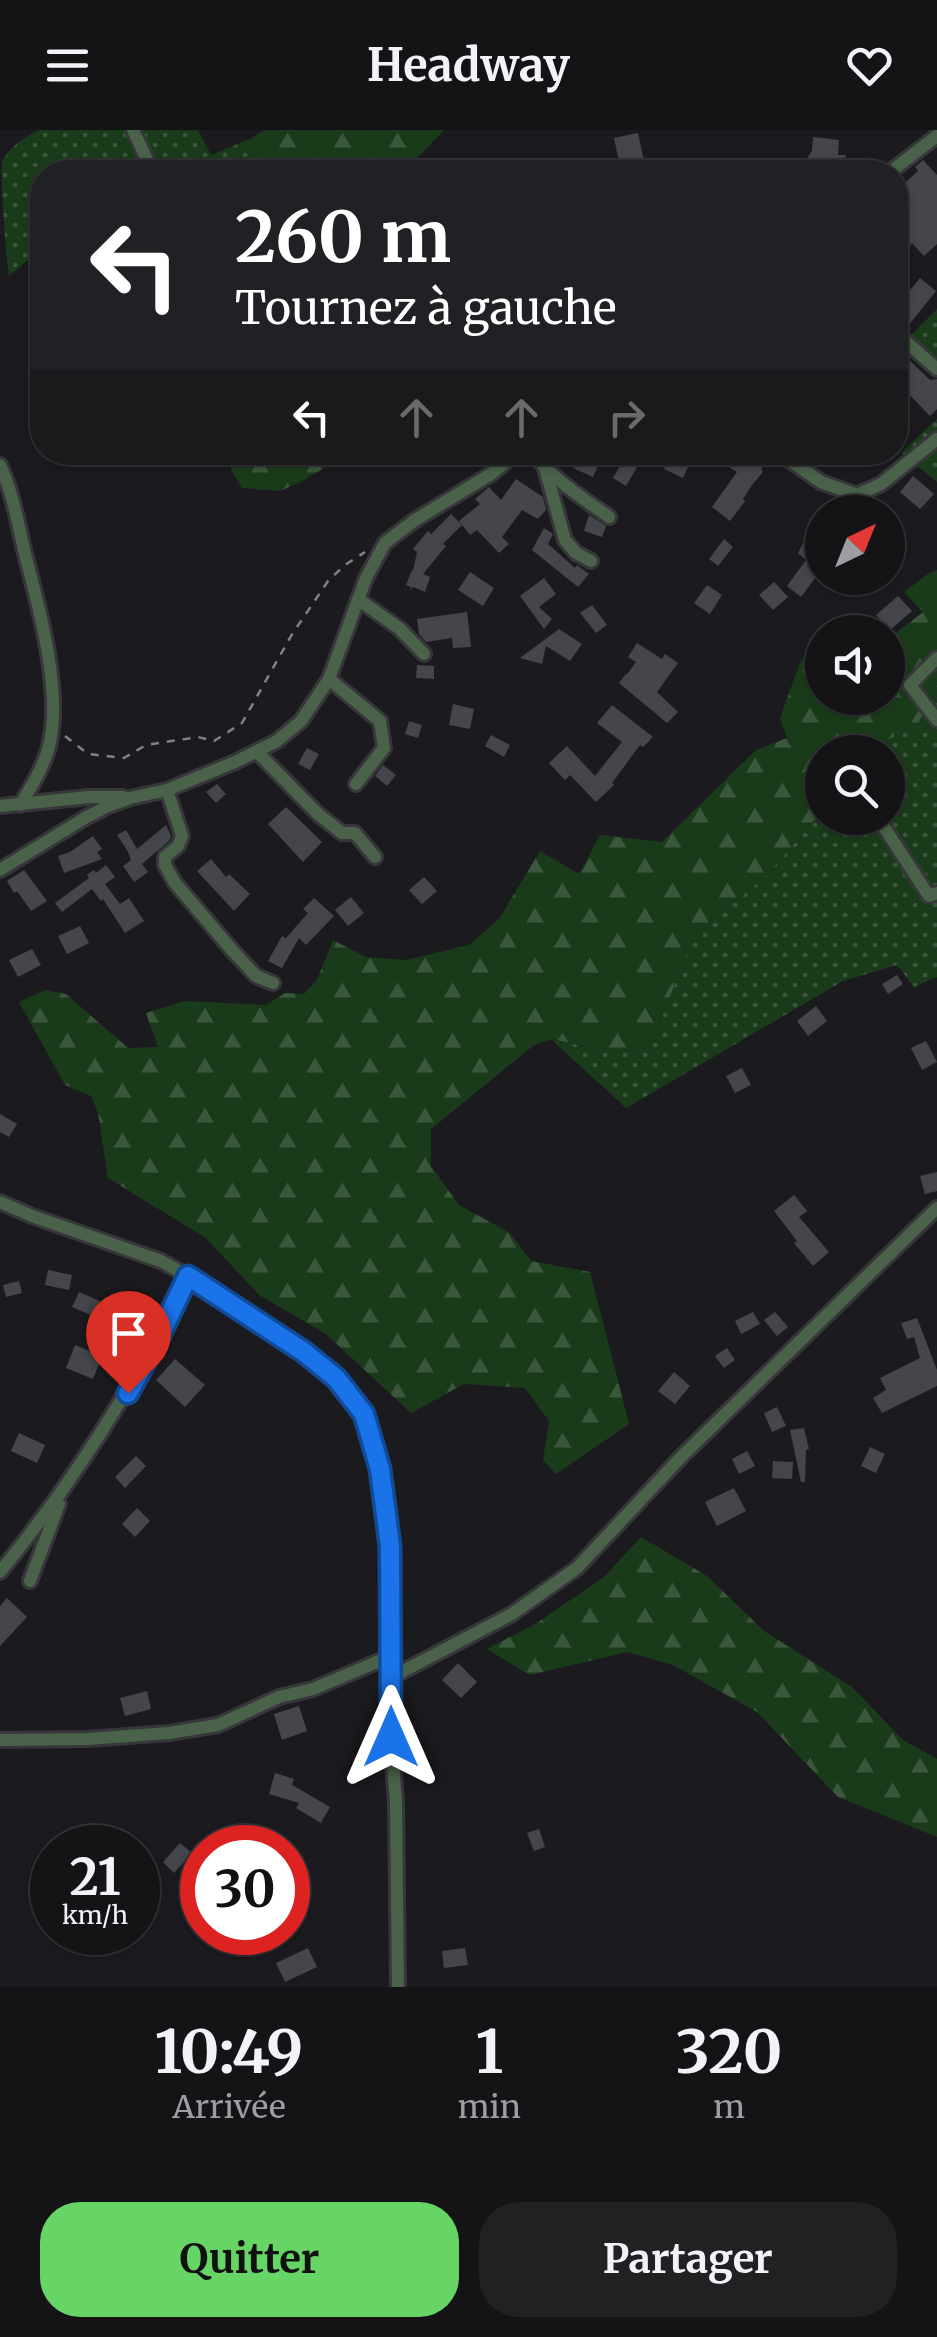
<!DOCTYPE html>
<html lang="fr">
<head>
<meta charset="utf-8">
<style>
	:root { --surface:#141417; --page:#212124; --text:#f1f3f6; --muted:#9d9ea1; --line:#333336; --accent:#67d466 }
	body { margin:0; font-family:Merriweather,serif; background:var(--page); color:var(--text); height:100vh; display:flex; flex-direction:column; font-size:38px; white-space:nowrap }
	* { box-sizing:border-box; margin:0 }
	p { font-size:32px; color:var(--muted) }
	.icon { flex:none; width:55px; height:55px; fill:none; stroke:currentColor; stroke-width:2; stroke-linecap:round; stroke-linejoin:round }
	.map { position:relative; height:1857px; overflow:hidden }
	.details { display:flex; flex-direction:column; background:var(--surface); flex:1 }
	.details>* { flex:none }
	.guide { position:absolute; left:30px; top:30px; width:878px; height:305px; border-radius:40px; box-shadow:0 2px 8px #0004,0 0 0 2px var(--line); background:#202124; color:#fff; overflow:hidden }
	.needle { width:65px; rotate:43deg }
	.tools { position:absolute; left:805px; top:365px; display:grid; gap:20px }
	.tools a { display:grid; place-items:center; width:100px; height:100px; border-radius:50%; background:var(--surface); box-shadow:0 2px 8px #0004,0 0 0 2px var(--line); font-size:50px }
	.speed { position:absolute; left:30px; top:1695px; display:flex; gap:20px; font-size:50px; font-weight:700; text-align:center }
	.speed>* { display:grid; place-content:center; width:130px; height:130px; border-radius:50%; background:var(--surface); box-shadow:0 2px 8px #0004,0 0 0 2px var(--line); line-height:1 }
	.speed small { font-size:25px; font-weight:400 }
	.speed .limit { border:15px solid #d22; background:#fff; color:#111 }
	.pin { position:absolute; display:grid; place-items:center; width:85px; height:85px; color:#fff; margin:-102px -42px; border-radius:50% 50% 50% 0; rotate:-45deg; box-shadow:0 0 10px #0007 }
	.pin .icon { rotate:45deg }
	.me { position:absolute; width:110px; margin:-55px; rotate:0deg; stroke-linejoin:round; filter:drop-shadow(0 0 8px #0008) }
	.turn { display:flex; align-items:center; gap:35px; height:210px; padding:0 40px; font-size:45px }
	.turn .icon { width:130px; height:130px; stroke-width:2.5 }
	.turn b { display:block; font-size:70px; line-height:85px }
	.lanes { display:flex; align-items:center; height:95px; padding:0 40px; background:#0003; justify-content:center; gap:50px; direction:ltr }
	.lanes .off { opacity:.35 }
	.eta { display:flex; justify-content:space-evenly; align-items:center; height:170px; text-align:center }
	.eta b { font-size:60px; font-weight:700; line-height:70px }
	.button { display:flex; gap:20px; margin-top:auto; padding:20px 40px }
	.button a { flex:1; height:115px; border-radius:40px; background:var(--accent); color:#111; font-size:40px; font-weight:700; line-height:115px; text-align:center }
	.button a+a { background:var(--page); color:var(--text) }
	header { display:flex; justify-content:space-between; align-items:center; height:130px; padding:0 40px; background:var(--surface); font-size:45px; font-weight:700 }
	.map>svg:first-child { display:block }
	.green { fill:url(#green-dots) }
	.forest { fill:url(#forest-firs) }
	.building { fill:#45464b }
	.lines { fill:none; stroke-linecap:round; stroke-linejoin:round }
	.minor-casing { stroke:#37373b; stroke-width:18 }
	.path { stroke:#828286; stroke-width:2.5; stroke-dasharray:8 8; stroke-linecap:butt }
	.minor { stroke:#4a6249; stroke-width:12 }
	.route-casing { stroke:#114b97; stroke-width:25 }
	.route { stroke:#1a73e8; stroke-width:18 }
</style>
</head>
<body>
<header><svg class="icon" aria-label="menu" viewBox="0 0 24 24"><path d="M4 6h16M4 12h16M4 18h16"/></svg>Headway<svg class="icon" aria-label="heart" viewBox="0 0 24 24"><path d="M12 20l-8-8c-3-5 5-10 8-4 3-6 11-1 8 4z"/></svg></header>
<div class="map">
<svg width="937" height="1857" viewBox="0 0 937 1857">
	<defs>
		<pattern id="green-dots" width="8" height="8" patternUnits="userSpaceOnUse" patternTransform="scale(2.5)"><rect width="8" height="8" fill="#1a3b1a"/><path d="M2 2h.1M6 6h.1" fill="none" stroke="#3b573b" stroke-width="1.8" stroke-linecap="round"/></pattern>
		<pattern id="forest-firs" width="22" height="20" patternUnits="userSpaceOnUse" patternTransform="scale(2.5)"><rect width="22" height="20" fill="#1a3b1a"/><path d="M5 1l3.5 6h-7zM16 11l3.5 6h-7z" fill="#3b573b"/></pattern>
	</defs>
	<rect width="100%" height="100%" fill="#1b1b1f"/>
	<g class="green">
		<path d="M39 0H198L211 25 252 8 247 42H42V118L9 146C6 123 0 50 2 32 10 16 24 8 39 0Z"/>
		<polygon points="937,179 937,234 908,208"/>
		<polygon points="937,289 937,352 901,323"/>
		<polygon points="937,555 937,847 914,857 897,835 843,851 626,978 551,909 611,922 650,918 693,807 767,745 822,681 822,688 888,688 888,622 873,622 880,613 917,596"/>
	</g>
	<g class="forest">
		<polygon points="264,0 444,0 403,42 247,42 252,8"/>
		<polygon points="231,323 231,322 350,323 302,351 280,361 242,358 231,340"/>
		<polygon points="937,440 937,555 917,596 881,613 873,622 822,622 822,681 767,745 693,807 650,918 611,922 552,909 534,915 431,999 431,1036 459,1075 510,1103 531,1131 590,1142 629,1294 556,1344 543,1330 549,1291 525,1258 464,1254 411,1283 326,1204 259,1165 206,1108 108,1048 98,983 91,966 65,955 19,872 45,860 66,864 128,918 158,917 146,883 185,871 266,875 285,863 304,864 317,850 333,810 366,827 406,830 469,815 499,789 540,721 579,744 600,705 662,712 756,620 787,608 780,588 801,530 822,526 822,568 888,568 888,509 923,482 904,462 928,444"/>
		<polygon points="641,1407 707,1446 764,1501 852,1557 903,1610 937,1629 937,1707 838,1667 757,1582 673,1535 627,1522 530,1545 487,1519 537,1493 604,1447"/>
	</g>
	<g class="building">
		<polygon points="638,3 644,31 620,36 614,8"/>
		<polygon points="813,7 839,10 838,25 846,25 844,42 797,42 812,21"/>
		<polygon points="923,30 937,45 937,114 924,126 912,113 910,116 906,113 895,129 895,62 918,41 915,37"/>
		<polygon points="920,148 936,161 908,196 895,186 895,165 902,170"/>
		<polygon points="907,228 930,250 937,249 937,279 930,286 895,250 895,241"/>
		<polygon points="628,322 646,322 626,356 613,348"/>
		<polygon points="672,322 695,322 683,348 664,339"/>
		<polygon points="724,322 768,322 770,328 761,339 763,342 752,355 743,369 745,371 730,391 712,377 737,342 719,331"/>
		<polygon points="580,323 600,331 593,347 573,338"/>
		<polygon points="913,346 934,364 920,379 900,362"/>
		<polygon points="516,349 543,367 546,380 538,389 522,380 502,407 509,414 499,423 477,400 470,405 459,391 480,374 475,369 489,357 501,370"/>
		<polygon points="822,378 822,448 818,444 801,467 787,456 806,430 798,423"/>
		<polygon points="451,384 462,395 443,414 446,416 423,444 430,447 425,462 413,457 410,461 411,457 406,455 412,440 413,441 417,422 413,419 428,401 431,404"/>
		<polygon points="589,385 606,396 602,407 584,401"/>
		<polygon points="544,398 553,404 548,414 575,438 577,435 589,444 578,457 532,420"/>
		<polygon points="888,406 901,416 888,435"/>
		<polygon points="724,409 733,417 718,436 709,429"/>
		<polygon points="470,442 494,458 483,476 458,460"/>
		<polygon points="544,448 556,464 539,477 552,489 544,499 520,466"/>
		<polygon points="774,452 788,467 773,480 759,465"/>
		<polygon points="707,455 722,465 710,484 694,473"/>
		<polygon points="898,466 912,481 890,500 876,485"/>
		<polygon points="592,475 607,495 596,503 580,483"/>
		<polygon points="467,482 471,517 453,518 452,508 426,512 419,504 417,489"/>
		<polygon points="559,499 582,514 570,531 546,516 542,534 520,528"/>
		<polygon points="637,513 662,529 665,524 678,533 657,562 678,582 667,593 619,553 626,544 628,545 627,544 636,532 628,527"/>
		<polygon points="417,535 434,536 434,549 416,548"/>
		<polygon points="453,574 474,579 470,599 449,595"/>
		<polygon points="612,575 653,607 643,617 640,615 612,653 614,655 596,672 570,645 565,650 549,633 567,616 595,646 622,612 597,593"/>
		<polygon points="409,591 422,595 418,608 405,604"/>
		<polygon points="491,605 510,615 504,627 485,616"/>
		<polygon points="307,618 319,624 310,640 298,634"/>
		<polygon points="383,635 396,645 387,656 375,646"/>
		<polygon points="217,654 226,664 216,673 206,662"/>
		<polygon points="286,677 322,712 303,732 268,694"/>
		<polygon points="166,695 171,706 170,710 142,734 148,742 134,752 123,736 131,730 127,720 117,705 126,700 137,719"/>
		<polygon points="93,706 102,719 97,722 102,729 64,743 58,726 70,722"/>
		<polygon points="211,729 226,747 229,744 250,764 234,781 197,741"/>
		<polygon points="106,735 115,747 105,754 120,774 129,768 144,791 125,803 103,769 101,771 92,759 62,782 55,773 89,748 87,745 94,740 96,743"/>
		<polygon points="24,740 47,771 31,781 17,761 14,763 7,751"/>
		<polygon points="424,747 437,761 422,774 409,760"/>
		<polygon points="351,767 364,783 348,796 335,780"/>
		<polygon points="314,768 334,786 306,815 299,808 282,838 268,831 282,806 286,808 308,783 303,779"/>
		<polygon points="80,796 89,813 67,824 58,806"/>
		<polygon points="32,819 41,835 18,847 9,830"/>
		<polygon points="897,845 903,854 888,864 882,854"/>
		<polygon points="816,876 827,891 808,906 797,891"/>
		<polygon points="926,911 937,932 922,940 911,918"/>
		<polygon points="742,938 751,955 735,963 726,946"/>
		<polygon points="0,984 17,994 9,1007 0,1002"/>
		<polygon points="937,1042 937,1061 925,1064 920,1046"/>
		<polygon points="794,1065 807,1081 799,1087 829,1122 813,1136 794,1113 797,1111 774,1081"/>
		<polygon points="48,1140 72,1145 69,1160 45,1155"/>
		<polygon points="19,1151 22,1163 6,1167 3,1155"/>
		<polygon points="79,1162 100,1171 93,1186 72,1177"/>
		<polygon points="753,1182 760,1194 741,1204 735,1191"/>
		<polygon points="775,1182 788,1197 777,1206 764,1190"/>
		<polygon points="917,1188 937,1240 937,1256 882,1283 873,1268 886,1260 880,1248 920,1228 914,1207 907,1209 901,1193"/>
		<polygon points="75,1215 102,1226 93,1249 66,1238"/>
		<polygon points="727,1218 735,1230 724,1238 715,1226"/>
		<polygon points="175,1229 205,1255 185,1277 156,1250"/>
		<polygon points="674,1242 690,1256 675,1274 658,1261"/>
		<polygon points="777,1277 786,1296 772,1302 764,1283"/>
		<polygon points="804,1298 809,1319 806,1320 805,1352 801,1352 790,1300"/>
		<polygon points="19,1303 45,1315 37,1333 11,1321"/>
		<polygon points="870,1317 885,1324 876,1343 861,1336"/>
		<polygon points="747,1321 755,1336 739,1344 732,1329"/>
		<polygon points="136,1326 146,1336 125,1358 115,1347"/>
		<polygon points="773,1331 793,1332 792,1349 772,1348"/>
		<polygon points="734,1358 746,1381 717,1396 705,1372"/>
		<polygon points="137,1378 150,1391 135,1407 122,1394"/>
		<polygon points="7,1468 27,1487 0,1516 0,1476"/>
		<polygon points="458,1533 477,1552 461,1568 442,1550"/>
		<polygon points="147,1561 151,1579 125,1586 120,1568"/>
		<polygon points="299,1576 307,1601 282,1610 274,1584"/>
		<polygon points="275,1643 294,1649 292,1655 330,1677 321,1693 296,1678 299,1673 269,1664"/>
		<polygon points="539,1699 545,1717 534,1721 527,1703"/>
		<polygon points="180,1713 192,1723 174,1743 163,1732"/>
		<polygon points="308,1818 317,1837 285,1852 276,1833"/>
		<polygon points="465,1818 468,1835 444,1838 442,1821"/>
	</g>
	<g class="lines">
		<g class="minor-casing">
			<g id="minor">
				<polyline points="133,0 153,42"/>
				<polyline points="890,42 937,6"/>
				<polyline points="895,202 937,239"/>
				<path d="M531 322C553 349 581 367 609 387"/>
				<polyline points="778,322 821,352 857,365 881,354 937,309"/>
				<path d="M0 335C13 363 18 394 25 424 39 478 64 566 48 620 42 640 31 658 20 675"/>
				<polyline points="545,338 565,410 576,423 591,431"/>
				<polyline points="358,469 400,499 424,524"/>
				<polyline points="937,528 910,555 937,590"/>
				<polyline points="329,549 380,591 384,618 356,654"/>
				<polyline points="257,622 318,684 342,703 355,703 375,727"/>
				<polyline points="167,660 182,706 178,716 165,727 165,735 175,753 232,820 256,846 273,853"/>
				<polyline points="0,676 89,667 123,667"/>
				<polyline points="878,688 929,766 937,763"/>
				<polyline points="0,740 85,688 108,676 130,668 167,660 235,632 277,611 301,591 329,549 366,448 385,413 415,390 491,344 518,322"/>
				<polyline points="0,1072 32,1086 161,1131 188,1146 304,1222 336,1248 364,1284 380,1339 390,1417 391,1607 396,1673 398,1857"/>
				<path d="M0 1442C76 1349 136 1254 188 1146"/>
				<polyline points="30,1451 59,1374"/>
				<polyline points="390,1548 512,1484 577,1438 682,1326 937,1078"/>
				<polyline points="0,1610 87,1609 169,1603 218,1595 279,1567 313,1559 391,1526"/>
			</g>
		</g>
		<polyline class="path" points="65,606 88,624 124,628 146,615 198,607 214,611 242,593 291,506 328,451 345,435 365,422"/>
		<use href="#minor" class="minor"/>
	</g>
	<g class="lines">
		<g class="route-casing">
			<polyline id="route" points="128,1263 160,1205 188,1146 304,1222 336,1248 364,1284 380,1339 390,1416 391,1607"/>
		</g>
		<use href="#route" class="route"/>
	</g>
</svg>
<div class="tools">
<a><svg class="needle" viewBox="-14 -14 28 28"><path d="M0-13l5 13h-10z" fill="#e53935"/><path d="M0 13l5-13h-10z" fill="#9d9ea1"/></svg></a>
<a><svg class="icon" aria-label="sound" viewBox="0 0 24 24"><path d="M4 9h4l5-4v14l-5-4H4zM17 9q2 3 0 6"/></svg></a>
<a><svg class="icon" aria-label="search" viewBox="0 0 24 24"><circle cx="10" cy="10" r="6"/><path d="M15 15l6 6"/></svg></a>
</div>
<div class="speed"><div>21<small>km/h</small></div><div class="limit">30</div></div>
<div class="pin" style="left:128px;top:1263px;background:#d93025"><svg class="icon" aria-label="arrive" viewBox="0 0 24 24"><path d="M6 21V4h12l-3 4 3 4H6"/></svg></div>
<svg class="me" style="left:391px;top:1607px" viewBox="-20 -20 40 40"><path d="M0-17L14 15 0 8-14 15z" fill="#1a73e8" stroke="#fff" stroke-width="4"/></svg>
<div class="guide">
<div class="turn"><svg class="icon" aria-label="left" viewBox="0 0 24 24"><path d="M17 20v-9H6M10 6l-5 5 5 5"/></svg><div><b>260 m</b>Tournez à gauche</div></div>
<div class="lanes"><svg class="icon" aria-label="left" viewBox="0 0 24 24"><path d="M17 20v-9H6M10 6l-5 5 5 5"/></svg><svg class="icon off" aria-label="ahead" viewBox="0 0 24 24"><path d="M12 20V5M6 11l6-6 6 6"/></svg><svg class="icon off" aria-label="ahead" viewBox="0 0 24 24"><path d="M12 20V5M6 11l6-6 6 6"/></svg><svg class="icon off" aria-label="right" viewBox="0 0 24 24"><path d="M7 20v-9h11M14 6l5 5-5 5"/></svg></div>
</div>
</div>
<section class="details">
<div class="eta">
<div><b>10:49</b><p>Arrivée</p></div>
<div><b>1</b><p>min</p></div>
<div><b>320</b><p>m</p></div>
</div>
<div class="button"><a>Quitter</a><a>Partager</a></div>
</section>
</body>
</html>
